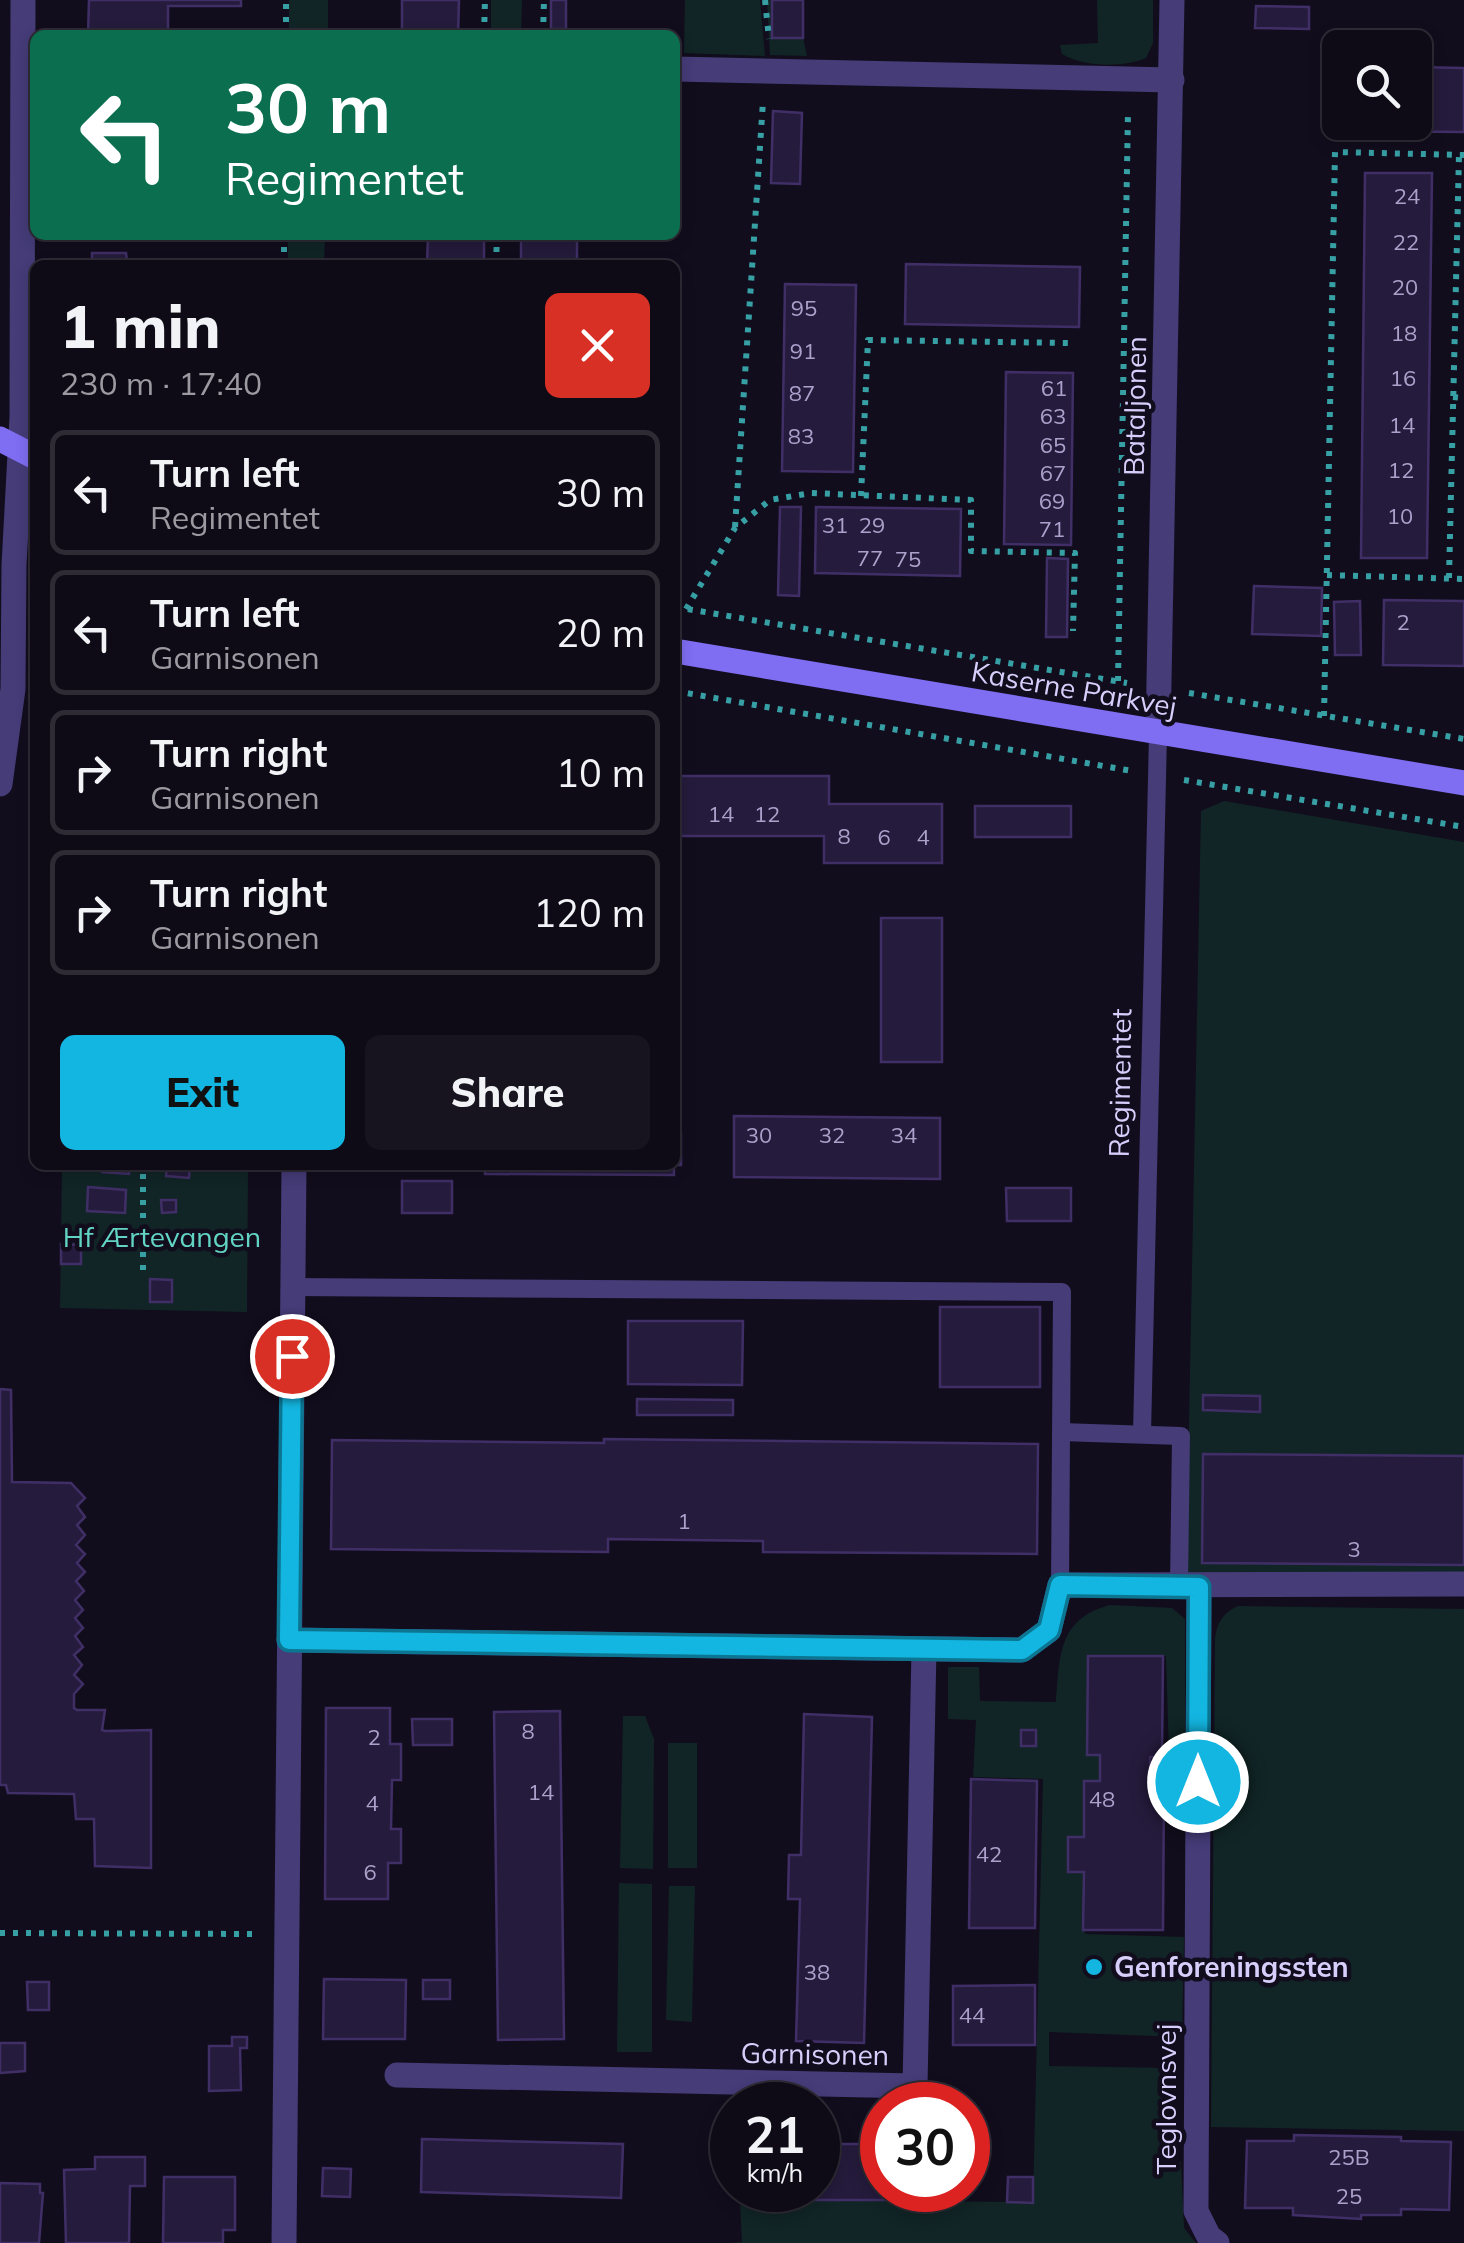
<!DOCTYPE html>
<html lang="en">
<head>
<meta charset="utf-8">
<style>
	:root { --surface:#0e0a16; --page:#17131f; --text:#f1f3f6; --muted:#9b9aa1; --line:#2e2b35; --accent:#13b6e1 }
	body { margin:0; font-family:Mulish,sans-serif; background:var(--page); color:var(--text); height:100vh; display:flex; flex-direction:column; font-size:38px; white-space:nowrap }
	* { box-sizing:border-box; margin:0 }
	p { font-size:32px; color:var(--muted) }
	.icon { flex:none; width:55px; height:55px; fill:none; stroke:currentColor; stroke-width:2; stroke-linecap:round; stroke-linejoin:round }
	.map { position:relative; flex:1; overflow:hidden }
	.details { position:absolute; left:30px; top:260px; width:650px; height:910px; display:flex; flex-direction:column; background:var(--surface); border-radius:15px; box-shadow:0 5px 15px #0003,0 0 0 2px var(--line) }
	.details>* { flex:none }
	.hud { position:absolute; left:30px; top:30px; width:650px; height:210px; border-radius:15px; box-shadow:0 5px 15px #0003,0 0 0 2px var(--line); background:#0b6e4f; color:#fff; overflow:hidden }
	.controls { position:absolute; left:1322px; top:30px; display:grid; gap:20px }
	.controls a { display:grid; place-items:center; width:110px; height:110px; border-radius:15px; background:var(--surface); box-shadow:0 5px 15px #0003,0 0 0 2px var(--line); font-size:50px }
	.speed { position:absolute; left:710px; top:2082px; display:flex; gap:20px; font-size:50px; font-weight:700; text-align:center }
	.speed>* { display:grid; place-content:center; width:130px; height:130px; border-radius:50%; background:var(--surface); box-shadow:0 5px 15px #0003,0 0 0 2px var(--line); line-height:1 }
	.speed small { font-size:25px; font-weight:400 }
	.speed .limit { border:15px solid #d22; background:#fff; color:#111 }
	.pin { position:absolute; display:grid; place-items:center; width:85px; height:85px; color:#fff; margin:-42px; border:5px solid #fff; border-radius:50%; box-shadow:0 2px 10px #0007 }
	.me { position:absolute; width:110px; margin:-55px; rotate:0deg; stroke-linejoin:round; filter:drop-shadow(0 0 8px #0008) }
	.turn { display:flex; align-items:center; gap:35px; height:210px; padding:0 30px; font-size:45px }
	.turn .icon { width:130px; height:130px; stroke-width:2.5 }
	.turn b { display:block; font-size:70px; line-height:85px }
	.round { display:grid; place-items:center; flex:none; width:105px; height:105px; border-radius:15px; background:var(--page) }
	.overview { display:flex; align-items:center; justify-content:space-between; height:170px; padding:0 30px }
	h1 { font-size:60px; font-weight:800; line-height:75px }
	.primary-button { display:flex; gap:20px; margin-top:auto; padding:20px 30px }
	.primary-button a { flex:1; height:115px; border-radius:15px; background:var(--accent); color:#111; font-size:40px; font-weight:800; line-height:115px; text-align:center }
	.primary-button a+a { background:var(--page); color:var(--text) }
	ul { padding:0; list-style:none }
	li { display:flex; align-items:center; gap:30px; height:125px; margin:0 20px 15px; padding:0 10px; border:5px solid var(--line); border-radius:15px }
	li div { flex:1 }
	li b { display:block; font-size:38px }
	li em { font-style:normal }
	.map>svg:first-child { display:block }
	.green { fill:#112526 }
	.building { fill:#251b3c; stroke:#402f66; stroke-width:2.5 }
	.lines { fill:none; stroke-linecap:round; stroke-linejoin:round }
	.path { stroke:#37a0a5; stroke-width:6; stroke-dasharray:5 8; stroke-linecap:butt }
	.lane { stroke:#453c78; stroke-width:18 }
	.street { stroke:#453c78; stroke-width:25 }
	.secondary { stroke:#7f6df2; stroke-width:25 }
	.route-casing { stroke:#0c7692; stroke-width:25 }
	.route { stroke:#13b6e1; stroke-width:18 }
	.poi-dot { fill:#13b6e1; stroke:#120d1d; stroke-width:4 }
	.labels { text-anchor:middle; stroke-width:9; stroke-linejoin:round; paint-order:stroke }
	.number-label { font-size:22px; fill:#aba1cb }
	.street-label { font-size:28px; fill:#d8cefb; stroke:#120d1d }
	.park-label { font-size:28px; fill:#61d4c3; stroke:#120d1d }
	.poi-label { font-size:28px; font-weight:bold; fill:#d8cefb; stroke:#120d1d; text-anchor:start }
</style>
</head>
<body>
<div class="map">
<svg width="1464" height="2243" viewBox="0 0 1464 2243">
	<rect width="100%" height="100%" fill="#120d1d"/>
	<g class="green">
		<rect x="289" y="0" width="39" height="35"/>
		<polygon points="491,0 522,0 521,35 491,35"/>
		<polygon points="685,0 760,0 765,56 684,53"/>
		<polygon points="767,0 772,0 772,37 803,38 807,56 770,55"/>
		<path d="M1097 0H1153V43L1146 58C1123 68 1083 67 1062 54L1060 45 1098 43Z"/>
		<polygon points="288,235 325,235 324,265 288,265"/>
		<polygon points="1224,801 1464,842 1464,1577 1186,1575 1201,811"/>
		<polygon points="62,1165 248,1165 247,1312 60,1308"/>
		<path d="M1110 1605 1172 1608 1185 1619V1746L1169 1753 1166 1656H1088L1087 1754 1100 1755V1781H1084V1837L1068 1838V1872H1084L1085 1934 1184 1937 1182 2037 1049 2032V2066L1173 2068 1171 2162H1181L1184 2228 1196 2243H731L742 2242 740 2203 756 2200 1033 2202 1043 1779 973 1777 976 1720 948 1719V1667H979L980 1701 1056 1702C1060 1657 1057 1619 1110 1605Z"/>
		<path d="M1238 1606 1464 1609V2131L1211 2127 1215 1638C1217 1622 1223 1613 1238 1606Z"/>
		<polygon points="623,1716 645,1716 654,1739 653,1869 620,1868"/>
		<rect x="668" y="1743" width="29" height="125"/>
		<polygon points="619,1883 652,1884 652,2052 617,2052"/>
		<polygon points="669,1886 695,1886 692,2022 666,2020"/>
	</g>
	<g class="building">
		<polygon points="89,0 241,0 241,6 168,6 168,35 88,35"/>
		<polygon points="402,0 459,0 458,35 402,35"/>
		<rect x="551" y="0" width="15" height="29"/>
		<rect x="772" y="0" width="31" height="38"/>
		<polygon points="1256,6 1309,7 1309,29 1255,28"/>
		<polygon points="1415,67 1464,68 1464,132 1351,131 1351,122 1415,122"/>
		<polygon points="773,111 802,113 800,184 771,183"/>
		<polygon points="1365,173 1432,173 1427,558 1361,558"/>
		<polygon points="428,235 484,235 484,265 427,265"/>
		<rect x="521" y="235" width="56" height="30"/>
		<polygon points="92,253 126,253 127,261 180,260 180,265 92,265"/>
		<polygon points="906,264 1080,267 1079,327 905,324"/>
		<polygon points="785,284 856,285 853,472 782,471"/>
		<polygon points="1006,372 1073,373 1071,545 1004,544"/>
		<polygon points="780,507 801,507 799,596 778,595"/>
		<polygon points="816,507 961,509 960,576 815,573"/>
		<polygon points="1047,558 1068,559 1067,637 1046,637"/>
		<polygon points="1254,586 1322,588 1321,636 1252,634"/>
		<polygon points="1384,600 1464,601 1464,666 1383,665"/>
		<polygon points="1360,601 1361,655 1335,655 1334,602"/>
		<polygon points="675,776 829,776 829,804 942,804 942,863 824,863 824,836 675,836"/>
		<rect x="975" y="806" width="96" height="31"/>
		<rect x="881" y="918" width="61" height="144"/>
		<polygon points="675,1115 675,1133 681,1134 681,1165 674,1165 674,1175 485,1174 485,1165 675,1165"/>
		<polygon points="734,1116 940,1118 940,1179 734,1177"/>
		<polygon points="102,1165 129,1165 129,1174 102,1172"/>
		<polygon points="167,1165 190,1165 189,1178 166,1176"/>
		<rect x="402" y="1181" width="50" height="32"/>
		<polygon points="88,1187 126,1190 125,1213 87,1211"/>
		<polygon points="1006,1188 1071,1188 1071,1221 1007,1221"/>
		<polygon points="161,1200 176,1200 176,1212 162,1213"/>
		<polygon points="61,1244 81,1245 81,1264 61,1264"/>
		<polygon points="150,1279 172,1280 172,1302 150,1302"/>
		<rect x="940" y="1307" width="100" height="80"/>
		<polygon points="628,1321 743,1321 742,1385 628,1384"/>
		<polygon points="0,1389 11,1390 12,1482 71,1483 85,1498 77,1506 85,1517 77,1525 85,1535 76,1545 85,1554 77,1563 85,1572 76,1581 84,1591 75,1600 83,1610 75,1618 83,1628 75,1636 83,1647 74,1655 82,1665 74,1675 83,1684 74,1694 74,1708 77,1710 105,1710 102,1730 105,1731 151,1730 151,1868 95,1866 94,1819 76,1819 74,1794 8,1793 6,1785 0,1785"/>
		<polygon points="1203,1395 1260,1396 1260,1412 1203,1410"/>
		<polygon points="637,1399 733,1400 733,1415 637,1415"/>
		<polygon points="604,1439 1038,1444 1037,1554 763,1552 763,1541 608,1539 608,1552 331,1549 332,1440 604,1443"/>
		<polygon points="1203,1454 1464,1456 1464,1565 1202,1563"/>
		<polygon points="1088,1656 1163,1656 1162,1757 1150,1757 1150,1781 1164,1781 1163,1930 1083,1930 1084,1872 1068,1872 1068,1837 1084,1837 1084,1781 1100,1781 1100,1755 1087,1755"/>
		<polygon points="326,1708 390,1708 390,1744 401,1744 401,1780 392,1780 391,1829 401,1829 401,1863 388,1863 388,1899 325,1899"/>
		<polygon points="560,1711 564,2039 498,2040 494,1712"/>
		<polygon points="804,1714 872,1717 864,2043 796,2041 800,1899 788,1899 789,1855 801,1855"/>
		<polygon points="412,1719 452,1719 452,1745 413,1745"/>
		<rect x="1021" y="1730" width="15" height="16"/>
		<polygon points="971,1779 1037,1781 1035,1928 969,1928"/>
		<polygon points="324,1979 406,1980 405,2039 323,2039"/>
		<rect x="423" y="1980" width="27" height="19"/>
		<polygon points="27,1982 49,1982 49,2010 28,2010"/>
		<polygon points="1035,1985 1035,2045 953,2045 953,1986"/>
		<polygon points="232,2037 247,2037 247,2048 240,2048 241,2090 209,2091 209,2046 232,2046"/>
		<polygon points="0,2043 25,2043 25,2071 0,2073"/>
		<polygon points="1294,2135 1401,2137 1401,2141 1451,2142 1449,2210 1401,2209 1401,2215 1361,2215 1361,2219 1293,2215 1293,2208 1245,2208 1247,2141 1294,2141"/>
		<polygon points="422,2139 623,2144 621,2198 421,2192"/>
		<polygon points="818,2144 882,2144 882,2190 933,2190 933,2200 756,2200 756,2190 818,2190"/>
		<polygon points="95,2157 145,2157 145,2186 130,2186 129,2243 66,2243 64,2170 95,2169"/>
		<polygon points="323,2168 351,2169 350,2197 322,2196"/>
		<polygon points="164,2177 235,2177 235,2230 223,2230 223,2243 163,2243"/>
		<polygon points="1008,2177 1033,2177 1033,2203 1007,2202"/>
		<polygon points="0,2183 40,2184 40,2193 43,2193 39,2243 0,2243"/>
	</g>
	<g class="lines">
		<g class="path">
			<polyline points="765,0 769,39"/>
			<polyline points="286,35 286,0"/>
			<polyline points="484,35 485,0"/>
			<polyline points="543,35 544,0"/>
			<polyline points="284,265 284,235"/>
			<polyline points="496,265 497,235"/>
			<polyline points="1453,397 1464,398"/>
			<polyline points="861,496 868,340 1068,343"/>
			<polyline points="735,527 763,101"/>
			<polyline points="1327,575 1464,579"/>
			<polyline points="1449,578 1459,155"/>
			<polyline points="675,607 1127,683"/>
			<polyline points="686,609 735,528 770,500 811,493 971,500 971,551 1075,553 1073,631"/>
			<polyline points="1118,681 1128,112"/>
			<polyline points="675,691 1132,771"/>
			<polyline points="1189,693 1464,739"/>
			<polyline points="1324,716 1335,152 1464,155"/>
			<polyline points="1184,780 1464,827"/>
			<polyline points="143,1270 143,1165"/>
			<polyline points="0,1933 255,1934"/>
		</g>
		<g class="lane">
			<polyline points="292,1287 1062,1292 1060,1585"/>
			<polyline points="1061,1432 1181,1436 1179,1585"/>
			<polyline points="1142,1434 1158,734"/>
		</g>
		<g class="street">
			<polyline points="675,69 1172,80"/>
			<polyline points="1158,734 1172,0"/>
			<polyline points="0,784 13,689 14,565 22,417 23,0"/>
			<polyline points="1199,1587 1196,2211 1209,2237 1217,2243"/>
			<polyline points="289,1640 1022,1650 1049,1630 1060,1585 1464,1584"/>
			<polyline points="397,2075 915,2086 924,1649"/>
			<polyline points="284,2243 294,1165"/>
		</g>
		<g class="secondary">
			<polyline points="0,439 35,457"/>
			<polyline points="675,651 1464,783"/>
		</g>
	</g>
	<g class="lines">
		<g class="route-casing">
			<polyline id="route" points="292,1356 289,1640 1022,1650 1049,1630 1060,1585 1199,1587 1198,1782"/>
		</g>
		<use href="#route" class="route"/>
	</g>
	<circle class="poi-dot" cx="1094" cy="1967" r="10"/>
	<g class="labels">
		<g class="number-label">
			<text x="1407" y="204">24</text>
			<text x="1406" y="250">22</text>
			<text x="1405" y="295">20</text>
			<text x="804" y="316">95</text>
			<text x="1404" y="341">18</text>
			<text x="803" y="359">91</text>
			<text x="1403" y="386">16</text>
			<text x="1054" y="396">61</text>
			<text x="802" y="401">87</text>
			<text x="1053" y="424">63</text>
			<text x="1402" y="433">14</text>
			<text x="801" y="444">83</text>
			<text x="1053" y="453">65</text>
			<text x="1401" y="478">12</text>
			<text x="1053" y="481">67</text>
			<text x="1052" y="509">69</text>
			<text x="1400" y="524">10</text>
			<text x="835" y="533">31</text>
			<text x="872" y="533">29</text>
			<text x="1052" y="537">71</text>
			<text x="870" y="566">77</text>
			<text x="908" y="567">75</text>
			<text x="1403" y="630">2</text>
			<text x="721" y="822">14</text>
			<text x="767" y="822">12</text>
			<text x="844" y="844">8</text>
			<text x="884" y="845">6</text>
			<text x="923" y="845">4</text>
			<text x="759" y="1143">30</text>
			<text x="832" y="1143">32</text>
			<text x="904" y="1143">34</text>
			<text x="684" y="1529">1</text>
			<text x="1354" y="1557">3</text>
			<text x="528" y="1739">8</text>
			<text x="374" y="1745">2</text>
			<text x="541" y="1800">14</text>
			<text x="1102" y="1807">48</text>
			<text x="372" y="1811">4</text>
			<text x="989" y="1862">42</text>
			<text x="370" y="1880">6</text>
			<text x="817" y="1980">38</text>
			<text x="972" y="2023">44</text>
			<text x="1349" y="2165">25B</text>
			<text x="1349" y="2204">25</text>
		</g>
		<g class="street-label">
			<text transform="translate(1135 406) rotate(-89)" y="10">Bataljonen</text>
			<text transform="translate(1074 689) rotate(10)" y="10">Kaserne Parkvej</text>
			<text transform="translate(1120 1083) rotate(-89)" y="10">Regimentet</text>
			<text transform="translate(815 2054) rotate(1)" y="10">Garnisonen</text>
			<text transform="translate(1166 2099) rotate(-90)" y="10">Teglovnsvej</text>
		</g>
		<g class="park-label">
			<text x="162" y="1247">Hf Ærtevangen</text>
		</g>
		<g class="poi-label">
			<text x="1114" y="1977">Genforeningssten</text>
		</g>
	</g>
</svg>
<div class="controls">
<a><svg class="icon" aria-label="search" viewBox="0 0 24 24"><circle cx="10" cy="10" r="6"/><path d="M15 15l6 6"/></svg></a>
</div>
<div class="speed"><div>21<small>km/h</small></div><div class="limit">30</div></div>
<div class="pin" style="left:292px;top:1356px;background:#d93025"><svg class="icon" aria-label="arrive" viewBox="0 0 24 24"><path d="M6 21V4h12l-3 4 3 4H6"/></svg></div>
<svg class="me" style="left:1198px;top:1782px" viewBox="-20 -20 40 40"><circle r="17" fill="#13b6e1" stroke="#fff" stroke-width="3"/><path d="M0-11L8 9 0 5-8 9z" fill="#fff"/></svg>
<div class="hud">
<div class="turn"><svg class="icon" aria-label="left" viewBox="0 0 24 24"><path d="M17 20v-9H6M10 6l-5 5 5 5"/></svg><div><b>30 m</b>Regimentet</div></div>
</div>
<section class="details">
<div class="overview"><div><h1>1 min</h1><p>230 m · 17:40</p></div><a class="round" style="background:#d93025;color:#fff"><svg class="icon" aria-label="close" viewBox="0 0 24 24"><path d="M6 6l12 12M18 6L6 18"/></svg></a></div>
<ul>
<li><svg class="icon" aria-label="left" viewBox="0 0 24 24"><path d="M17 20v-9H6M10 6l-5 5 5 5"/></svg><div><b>Turn left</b><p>Regimentet</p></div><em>30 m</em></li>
<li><svg class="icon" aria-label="left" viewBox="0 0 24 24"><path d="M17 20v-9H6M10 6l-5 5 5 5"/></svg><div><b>Turn left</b><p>Garnisonen</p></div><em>20 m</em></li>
<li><svg class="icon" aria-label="right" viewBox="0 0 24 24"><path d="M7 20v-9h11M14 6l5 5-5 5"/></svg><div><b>Turn right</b><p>Garnisonen</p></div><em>10 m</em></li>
<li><svg class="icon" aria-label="right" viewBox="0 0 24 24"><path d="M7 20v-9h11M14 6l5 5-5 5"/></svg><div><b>Turn right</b><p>Garnisonen</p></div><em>120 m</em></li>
</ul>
<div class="primary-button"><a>Exit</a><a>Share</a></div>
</section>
</div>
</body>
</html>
